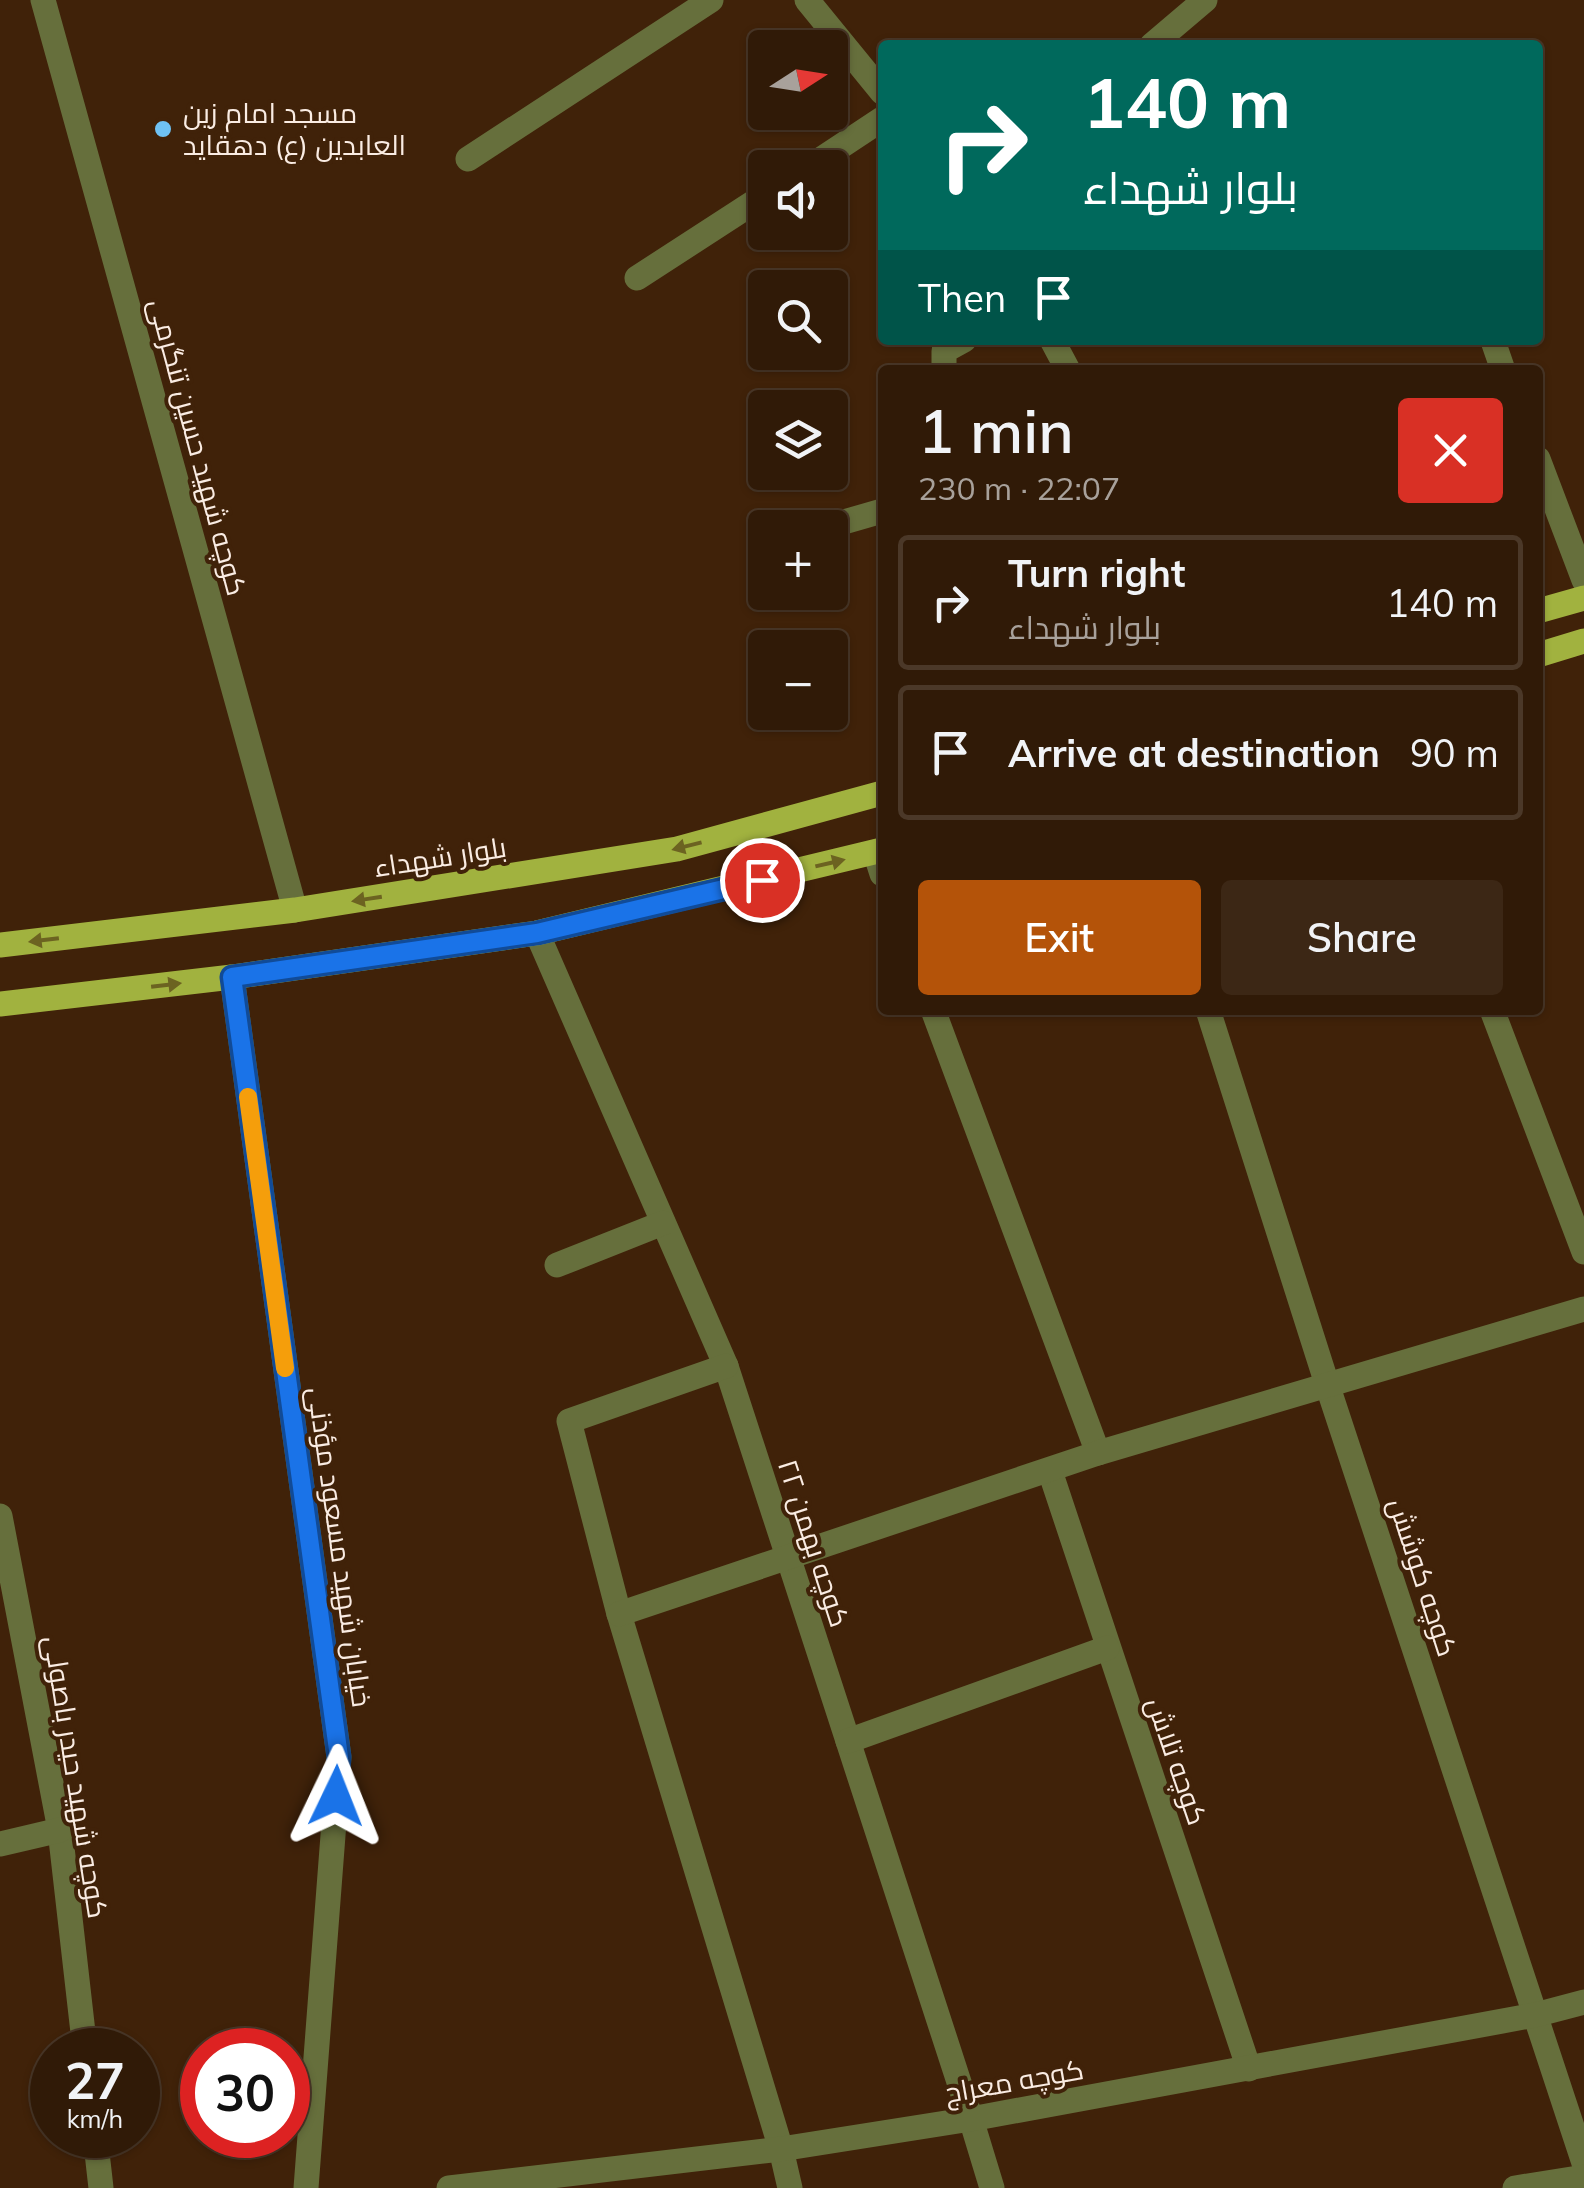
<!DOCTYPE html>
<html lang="en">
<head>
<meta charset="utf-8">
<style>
	:root { --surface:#301a07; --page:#3c2715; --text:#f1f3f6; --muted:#a8a19b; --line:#4b3828; --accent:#b45309 }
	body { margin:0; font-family:Mulish,Cairo,sans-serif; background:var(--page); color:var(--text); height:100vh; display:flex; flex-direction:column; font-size:38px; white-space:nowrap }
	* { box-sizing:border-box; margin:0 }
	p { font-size:32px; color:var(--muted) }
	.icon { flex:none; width:55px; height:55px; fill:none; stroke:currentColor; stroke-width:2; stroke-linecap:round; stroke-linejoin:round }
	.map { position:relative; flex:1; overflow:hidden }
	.side { position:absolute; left:878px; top:365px; width:665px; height:650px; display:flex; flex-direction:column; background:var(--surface); border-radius:10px; box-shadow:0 2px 8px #0004,0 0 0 2px var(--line) }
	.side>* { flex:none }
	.top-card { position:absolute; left:878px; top:40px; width:665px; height:305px; border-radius:10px; box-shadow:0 2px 8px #0004,0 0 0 2px var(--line); background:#00695c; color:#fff; overflow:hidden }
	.needle { width:65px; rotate:78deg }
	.tools { position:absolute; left:748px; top:30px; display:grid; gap:20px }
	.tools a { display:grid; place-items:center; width:100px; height:100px; border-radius:10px; background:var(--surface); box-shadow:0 2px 8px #0004,0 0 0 2px var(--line); font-size:50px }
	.speed { position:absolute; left:30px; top:2028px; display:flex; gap:20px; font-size:50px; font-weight:700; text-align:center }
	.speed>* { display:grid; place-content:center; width:130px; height:130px; border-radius:50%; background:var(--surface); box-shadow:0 2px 8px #0004,0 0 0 2px var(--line); line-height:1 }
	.speed small { font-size:25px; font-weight:400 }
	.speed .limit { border:15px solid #d22; background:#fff; color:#111 }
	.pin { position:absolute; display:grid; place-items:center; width:85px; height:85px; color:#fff; margin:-42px; border:5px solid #fff; border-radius:50%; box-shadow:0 2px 10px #0007 }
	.me { position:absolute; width:110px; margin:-55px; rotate:2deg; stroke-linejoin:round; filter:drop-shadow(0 0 8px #0008) }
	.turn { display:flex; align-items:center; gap:35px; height:210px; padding:0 40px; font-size:45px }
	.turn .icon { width:130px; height:130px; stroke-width:2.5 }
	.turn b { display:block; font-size:70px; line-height:85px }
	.then { display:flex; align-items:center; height:95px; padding:0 40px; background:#0003; gap:20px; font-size:38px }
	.round { display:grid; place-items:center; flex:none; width:105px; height:105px; border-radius:10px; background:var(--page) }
	.summary { display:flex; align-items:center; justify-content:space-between; height:170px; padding:0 40px }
	h1 { font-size:60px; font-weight:600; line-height:75px }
	.button { display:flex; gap:20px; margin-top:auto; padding:20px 40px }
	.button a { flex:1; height:115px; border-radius:10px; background:var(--accent); color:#fff; font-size:40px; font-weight:600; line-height:115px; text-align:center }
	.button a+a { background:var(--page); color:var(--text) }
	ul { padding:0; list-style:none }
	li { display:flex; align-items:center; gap:30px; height:135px; margin:0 20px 15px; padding:0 20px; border:5px solid var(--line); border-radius:10px }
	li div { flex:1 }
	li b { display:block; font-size:38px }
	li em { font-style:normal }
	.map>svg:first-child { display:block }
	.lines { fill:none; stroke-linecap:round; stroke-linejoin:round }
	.minor { stroke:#666f3c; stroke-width:25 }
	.major { stroke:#a1b23f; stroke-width:25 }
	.oneway { fill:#6c6321 }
	.route-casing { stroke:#114b97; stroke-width:25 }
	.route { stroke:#1a73e8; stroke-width:18 }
	.slow { stroke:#f59e0b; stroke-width:18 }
	.poi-dot { fill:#6fc2f4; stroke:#402209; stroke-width:4 }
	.labels { text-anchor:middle; stroke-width:8; stroke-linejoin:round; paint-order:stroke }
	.poi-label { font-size:28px; fill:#faece3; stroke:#402209; text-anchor:start }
	.street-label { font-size:28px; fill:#faece3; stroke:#402209 }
</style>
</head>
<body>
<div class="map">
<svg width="1584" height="2188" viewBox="0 0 1584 2188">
	<rect width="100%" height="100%" fill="#402209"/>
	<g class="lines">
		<g class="minor">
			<polyline points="43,0 295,910"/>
			<polyline points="807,0 882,92"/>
			<polyline points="1152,45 1205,0"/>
			<polyline points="468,159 711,0"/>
			<polyline points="808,168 882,119"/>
			<polyline points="637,278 765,195"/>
			<polyline points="1052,340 1068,370"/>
			<polyline points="1493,341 1503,370"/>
			<polyline points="944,370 944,351 964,340"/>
			<polyline points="1538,459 1584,580"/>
			<polyline points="823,528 882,511"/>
			<polyline points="875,852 882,874"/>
			<polyline points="537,933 726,1366 971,2119 992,2188"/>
			<polyline points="232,977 339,1757 306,2188"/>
			<polyline points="933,1010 1098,1453"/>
			<polyline points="1208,1010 1327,1384 1584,2163"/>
			<polyline points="1492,1010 1584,1252"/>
			<polyline points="557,1265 663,1223"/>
			<polyline points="726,1366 569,1421 619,1614 781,2149 790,2188"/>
			<polyline points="1050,1471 1249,2069"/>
			<polyline points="0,1516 60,1830 85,2050"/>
			<polyline points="619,1614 1098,1453 1584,1309"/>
			<polyline points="848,1741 1107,1648"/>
			<polyline points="0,1844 60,1830"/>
			<polyline points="95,2135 101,2188"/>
			<polyline points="449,2188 781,2149 971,2119 1535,2015 1584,2002"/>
			<polyline points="1515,2188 1584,2177"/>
		</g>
		<g class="major">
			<polyline points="1538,611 1584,598"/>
			<polyline points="1538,655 1584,641"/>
			<polyline points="0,945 295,910 677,849 882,793"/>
			<polyline points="0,1004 232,977 537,933 882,850"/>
		</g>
	</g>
	<defs><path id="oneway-solid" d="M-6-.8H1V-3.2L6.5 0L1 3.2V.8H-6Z" transform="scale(2.5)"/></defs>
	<g class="oneway">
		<use href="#oneway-solid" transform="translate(687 846) rotate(166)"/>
		<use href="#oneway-solid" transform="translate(830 863) rotate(-13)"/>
		<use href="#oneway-solid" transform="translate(367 899) rotate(171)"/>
		<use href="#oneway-solid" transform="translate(44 940) rotate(173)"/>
		<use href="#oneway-solid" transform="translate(166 985) rotate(-7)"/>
	</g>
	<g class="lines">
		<g class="route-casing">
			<polyline id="route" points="336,1796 339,1757 232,977 537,933 762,880"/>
		</g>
		<use href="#route" class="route"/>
		<polyline class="slow" points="248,1097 285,1368"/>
	</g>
	<circle class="poi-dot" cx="163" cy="129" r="10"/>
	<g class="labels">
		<g class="poi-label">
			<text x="183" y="123">مسجد امام زین<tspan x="183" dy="32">العابدین (ع) دهقاید</tspan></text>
		</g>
		<g class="street-label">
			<text transform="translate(198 447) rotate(75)" y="10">کوچه شهید حسین تنگرمی</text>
			<text transform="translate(440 857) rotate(-9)" y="10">بلوار شهداء</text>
			<text transform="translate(814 1543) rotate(72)" y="10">کوچه بهمن ۲۲</text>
			<text transform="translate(340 1547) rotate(82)" y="10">خیابان شهید مسعود مؤذنی</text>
			<text transform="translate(1423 1577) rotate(72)" y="10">کوچه کوشش</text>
			<text transform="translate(1177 1761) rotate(71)" y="10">کوچه تلاش</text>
			<text transform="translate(76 1777) rotate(81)" y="10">کوچه شهید حیدر باصولی</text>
			<text transform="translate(1014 2081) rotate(-10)" y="10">کوچه معراج</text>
		</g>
	</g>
</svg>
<div class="tools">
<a><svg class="needle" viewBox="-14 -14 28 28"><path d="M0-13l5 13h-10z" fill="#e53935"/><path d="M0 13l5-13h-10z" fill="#a8a19b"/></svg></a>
<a><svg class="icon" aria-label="sound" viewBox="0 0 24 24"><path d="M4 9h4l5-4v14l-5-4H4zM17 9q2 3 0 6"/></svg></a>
<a><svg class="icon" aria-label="search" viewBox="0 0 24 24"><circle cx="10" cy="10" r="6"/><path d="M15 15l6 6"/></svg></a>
<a><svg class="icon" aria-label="layers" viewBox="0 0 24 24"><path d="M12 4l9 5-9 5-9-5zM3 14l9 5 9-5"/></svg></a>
<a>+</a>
<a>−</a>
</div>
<div class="speed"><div>27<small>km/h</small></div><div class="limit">30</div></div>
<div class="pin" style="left:762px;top:880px;background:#d93025"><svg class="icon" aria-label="arrive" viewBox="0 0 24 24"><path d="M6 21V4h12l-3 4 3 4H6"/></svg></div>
<svg class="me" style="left:336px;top:1796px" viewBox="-20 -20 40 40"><path d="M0-17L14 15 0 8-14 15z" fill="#1a73e8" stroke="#fff" stroke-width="4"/></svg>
<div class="top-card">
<div class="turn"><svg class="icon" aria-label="right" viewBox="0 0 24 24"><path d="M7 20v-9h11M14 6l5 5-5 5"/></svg><div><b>140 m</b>بلوار شهداء</div></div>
<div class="then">Then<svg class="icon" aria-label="arrive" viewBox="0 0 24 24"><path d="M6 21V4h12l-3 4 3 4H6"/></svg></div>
</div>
<section class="side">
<div class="summary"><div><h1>1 min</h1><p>230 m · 22:07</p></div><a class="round" style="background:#d93025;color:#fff"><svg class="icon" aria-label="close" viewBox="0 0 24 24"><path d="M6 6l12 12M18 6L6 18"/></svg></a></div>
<ul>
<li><svg class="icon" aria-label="right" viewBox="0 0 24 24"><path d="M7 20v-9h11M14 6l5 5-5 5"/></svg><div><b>Turn right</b><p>بلوار شهداء</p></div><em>140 m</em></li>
<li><svg class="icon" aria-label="arrive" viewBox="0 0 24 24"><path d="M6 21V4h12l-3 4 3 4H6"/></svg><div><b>Arrive at destination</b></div><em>90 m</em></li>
</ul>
<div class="button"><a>Exit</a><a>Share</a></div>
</section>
</div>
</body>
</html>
